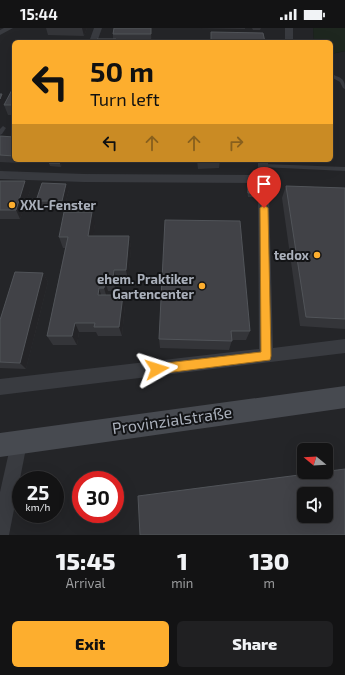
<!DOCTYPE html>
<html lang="en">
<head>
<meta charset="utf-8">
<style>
	:root { --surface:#131314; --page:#202022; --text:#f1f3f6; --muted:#9d9ea0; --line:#323234; --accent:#fdae2e }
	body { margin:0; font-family:"Exo 2",sans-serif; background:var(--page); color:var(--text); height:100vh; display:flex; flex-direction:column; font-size:15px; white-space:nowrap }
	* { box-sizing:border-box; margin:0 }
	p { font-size:13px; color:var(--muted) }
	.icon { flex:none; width:22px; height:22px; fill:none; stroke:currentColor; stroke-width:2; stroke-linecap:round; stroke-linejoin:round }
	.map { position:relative; height:507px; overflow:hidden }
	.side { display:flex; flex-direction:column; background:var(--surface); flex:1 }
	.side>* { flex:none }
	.top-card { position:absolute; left:12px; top:12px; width:321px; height:122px; border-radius:6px; box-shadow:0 4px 16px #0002,0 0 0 1px var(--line); background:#fdae2e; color:#111; overflow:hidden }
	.needle { width:26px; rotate:288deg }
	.controls { position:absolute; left:297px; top:415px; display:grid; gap:8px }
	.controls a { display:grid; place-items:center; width:36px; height:36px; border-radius:6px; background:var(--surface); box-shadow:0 4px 16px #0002,0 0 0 1px var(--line); font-size:20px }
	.speed { position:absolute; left:12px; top:443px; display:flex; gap:8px; font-size:20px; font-weight:700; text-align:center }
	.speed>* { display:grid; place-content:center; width:52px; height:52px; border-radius:50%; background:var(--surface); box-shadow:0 4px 16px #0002,0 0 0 1px var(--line); line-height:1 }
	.speed small { font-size:10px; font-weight:400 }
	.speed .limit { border:6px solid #d22; background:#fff; color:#111 }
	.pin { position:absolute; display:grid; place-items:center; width:34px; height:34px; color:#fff; margin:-41px -17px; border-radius:50% 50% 50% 0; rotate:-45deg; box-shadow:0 0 4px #0007 }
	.pin .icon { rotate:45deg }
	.me { position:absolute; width:44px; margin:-22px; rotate:84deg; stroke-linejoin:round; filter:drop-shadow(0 0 3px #0008) }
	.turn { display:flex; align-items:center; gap:14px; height:84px; padding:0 12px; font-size:18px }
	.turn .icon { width:52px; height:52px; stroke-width:2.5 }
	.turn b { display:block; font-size:28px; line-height:34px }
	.lanes { display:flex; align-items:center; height:38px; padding:0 12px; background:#0003; justify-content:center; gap:20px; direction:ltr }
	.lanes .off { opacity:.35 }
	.eta { display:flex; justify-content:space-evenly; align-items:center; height:68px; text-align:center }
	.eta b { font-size:24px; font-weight:800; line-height:28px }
	.cta { display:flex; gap:8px; margin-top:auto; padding:8px 12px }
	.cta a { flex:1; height:46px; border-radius:6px; background:var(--accent); color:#111; font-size:16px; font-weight:800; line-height:46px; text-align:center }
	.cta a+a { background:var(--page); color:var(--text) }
	.status { display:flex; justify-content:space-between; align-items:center; height:28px; padding:0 20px; background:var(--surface); direction:ltr }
	.status svg { height:11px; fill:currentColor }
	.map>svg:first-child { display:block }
	.built { fill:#242528; fill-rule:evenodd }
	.green { fill:#1e271f }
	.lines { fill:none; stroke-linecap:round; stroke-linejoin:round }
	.lane { fill:#393b40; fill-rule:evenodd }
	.street { fill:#393b40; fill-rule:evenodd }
	.secondary { fill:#474a50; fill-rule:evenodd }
	.wall { fill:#343539 }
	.shaded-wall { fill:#242427 }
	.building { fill:#414247; stroke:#515459; fill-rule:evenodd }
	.route { fill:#fdae2e; stroke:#a4711e }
	.poi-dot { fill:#fdae2e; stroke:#131416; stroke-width:1.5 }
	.labels { text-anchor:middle; stroke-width:4; stroke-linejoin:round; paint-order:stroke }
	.poi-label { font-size:13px; font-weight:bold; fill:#aab0bb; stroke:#131416; text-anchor:end }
	.near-street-label { font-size:16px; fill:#aab0bb; stroke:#131416 }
</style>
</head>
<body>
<div class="status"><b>15:44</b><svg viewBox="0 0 49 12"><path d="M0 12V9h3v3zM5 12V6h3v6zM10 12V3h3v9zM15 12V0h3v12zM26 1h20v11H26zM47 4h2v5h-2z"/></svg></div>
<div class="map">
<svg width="345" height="507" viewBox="0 0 345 507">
	<rect width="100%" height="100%" fill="#19191b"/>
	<path class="built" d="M0 0H313L314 14H14V132H331V26L345 23V507H0ZM304 422H326V444H304ZM21 452H55V486H21ZM81 452H115V486H81ZM304 466H326V488H304Z"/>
	<polygon class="green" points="313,0 345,0 345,23 331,26 331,14 314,14"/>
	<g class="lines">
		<g class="lane">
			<path d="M331 46C341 50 345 50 345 61L343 60 340 54 331 49Z"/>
			<polygon points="3,98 6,100 2,106 0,107 0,101"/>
			<polygon points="263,136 345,139 345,143 261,139 260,138"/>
		</g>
		<g class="street">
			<polygon points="4,0 13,0 0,7 0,2"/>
			<polygon points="94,0 102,0 97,14 89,14"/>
			<rect x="285" y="0" width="8" height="14"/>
			<polygon points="258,132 268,132 273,320 345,311 345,325 0,367 0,351 259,321 258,155 84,154 0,151 0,143 84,146 258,147"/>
			<polygon points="19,407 25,409 27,415 9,507 0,507 0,464 11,415 13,409"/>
		</g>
		<polygon class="secondary" points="345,358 345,380 0,429 0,405"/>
	</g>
	<g class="wall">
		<polygon points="46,0 87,0 84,8 48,7"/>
		<polygon points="114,0 152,0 152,5 151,14 96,14 113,11 113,6"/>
		<polygon points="200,0 245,0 245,1"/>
		<polygon points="252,0 261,0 260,2 253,2"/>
		<polygon points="14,58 14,87 8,87 4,77"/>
		<polygon points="0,108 14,109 14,132 20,132 19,135 0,134"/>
		<polygon points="63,132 61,139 50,138 49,135"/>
		<polygon points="197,132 220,132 219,140 198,141"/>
		<polygon points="0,153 30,163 20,191 0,191"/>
		<polygon points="248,157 254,165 254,169 248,169 247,161"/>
		<polygon points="286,158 345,160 345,301 300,298 282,170"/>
		<polygon points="69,162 64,180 39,179 36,173"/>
		<polygon points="165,192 250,303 246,312 232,312 229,322 160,320 159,311"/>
		<polygon points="95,196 93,208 129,208 131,220 128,253 117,253 116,263 108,263 107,267 125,277 122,308 98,308 96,304 79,304 77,317 53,317 47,308 65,220 63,220 59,209"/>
		<polygon points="43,245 48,254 26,341 0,340 0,292"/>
	</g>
	<g class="shaded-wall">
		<polygon points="82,0 87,0 84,8"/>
		<polygon points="151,0 152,0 152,5 151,14"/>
		<polygon points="2,66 5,73 0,83 0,71"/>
		<polygon points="61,132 63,132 61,139 60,135"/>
		<polygon points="25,153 30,163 20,191 16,182"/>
		<polygon points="66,156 69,162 64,180 62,173"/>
		<polygon points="92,184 95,196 92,219 88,208"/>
		<polygon points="129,208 131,220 128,253 126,242"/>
		<polygon points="114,242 117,253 116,263 113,253"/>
		<polygon points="43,245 48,254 26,341 20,335"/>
		<polygon points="105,253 108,263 107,270 104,260"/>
		<polygon points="99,260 102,270 98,267"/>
		<polygon points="123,267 125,277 122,308 119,299"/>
		<polygon points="75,295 79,304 77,317 72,308"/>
	</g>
	<g class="building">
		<polygon points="114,0 151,0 151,6 113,6"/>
		<polygon points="211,4 263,5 265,14 211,14"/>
		<polygon points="97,11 116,11 116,14 122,14 96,14"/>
		<polygon points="14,58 14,77 4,77"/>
		<polygon points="0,66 2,66 0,71"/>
		<polygon points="0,108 14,109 14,114 13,116 14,116 14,128 0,127"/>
		<polygon points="50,132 61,132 60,135 49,135"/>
		<polygon points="198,132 220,132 220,133 198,134"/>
		<polygon points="0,153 25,153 16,182 0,182"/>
		<polygon points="42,155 66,156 62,173 36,173"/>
		<polygon points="248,157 253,157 254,165 248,165"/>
		<polygon points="286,158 345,160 345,291 306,289"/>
		<polygon points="64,184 92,184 88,208 129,208 126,242 114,242 113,253 105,253 104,260 99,260 98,267 123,267 119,299 94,299 95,295 75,295 72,308 47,308 68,209 59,209"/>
		<polygon points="165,192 240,193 250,303 231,303 232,313 159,311"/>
		<polygon points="15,244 43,245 20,335 0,334 0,292"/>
		<path d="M345 441V507H140L138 468ZM304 466H326V488H304Z"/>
	</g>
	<polygon class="route" points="264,177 268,180 271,328 270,332 157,346 153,344 151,341 153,337 157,336 261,324 260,180"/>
	<g class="poi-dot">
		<circle cx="12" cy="177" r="4"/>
		<circle cx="317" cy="227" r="4"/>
		<circle cx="202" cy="258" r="4"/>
	</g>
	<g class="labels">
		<g class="poi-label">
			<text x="20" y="182" text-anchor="start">XXL-Fenster</text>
			<text x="309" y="232">tedox</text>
			<text x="194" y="256">ehem. Praktiker<tspan x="194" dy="15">Gartencenter</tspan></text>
		</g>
		<g class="near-street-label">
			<text transform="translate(172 392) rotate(-8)" y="6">Provinzialstraße</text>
		</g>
	</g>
</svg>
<div class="controls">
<a><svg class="needle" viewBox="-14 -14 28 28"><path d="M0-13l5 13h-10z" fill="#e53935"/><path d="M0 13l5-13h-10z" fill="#9d9ea0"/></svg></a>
<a><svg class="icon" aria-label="sound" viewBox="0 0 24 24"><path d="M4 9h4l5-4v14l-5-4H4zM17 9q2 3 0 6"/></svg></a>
</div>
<div class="speed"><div>25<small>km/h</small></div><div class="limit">30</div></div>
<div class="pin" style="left:264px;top:180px;background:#d93025"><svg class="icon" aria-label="arrive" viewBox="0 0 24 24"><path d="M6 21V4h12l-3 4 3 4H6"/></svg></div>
<svg class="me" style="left:157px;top:341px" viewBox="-20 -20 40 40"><path d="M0-17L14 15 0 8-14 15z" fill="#fdae2e" stroke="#fff" stroke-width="4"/></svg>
<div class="top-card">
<div class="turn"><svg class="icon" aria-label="left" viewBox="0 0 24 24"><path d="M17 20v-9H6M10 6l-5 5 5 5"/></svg><div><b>50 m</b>Turn left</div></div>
<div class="lanes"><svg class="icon" aria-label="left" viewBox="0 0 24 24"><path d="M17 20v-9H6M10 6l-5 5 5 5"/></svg><svg class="icon off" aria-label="ahead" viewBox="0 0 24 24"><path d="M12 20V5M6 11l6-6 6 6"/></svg><svg class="icon off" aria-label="ahead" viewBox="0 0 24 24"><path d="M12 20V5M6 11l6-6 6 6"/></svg><svg class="icon off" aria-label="right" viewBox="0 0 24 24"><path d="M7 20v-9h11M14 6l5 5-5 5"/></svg></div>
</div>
</div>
<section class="side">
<div class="eta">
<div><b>15:45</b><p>Arrival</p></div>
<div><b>1</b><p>min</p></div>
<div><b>130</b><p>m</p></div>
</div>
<div class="cta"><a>Exit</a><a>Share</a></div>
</section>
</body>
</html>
